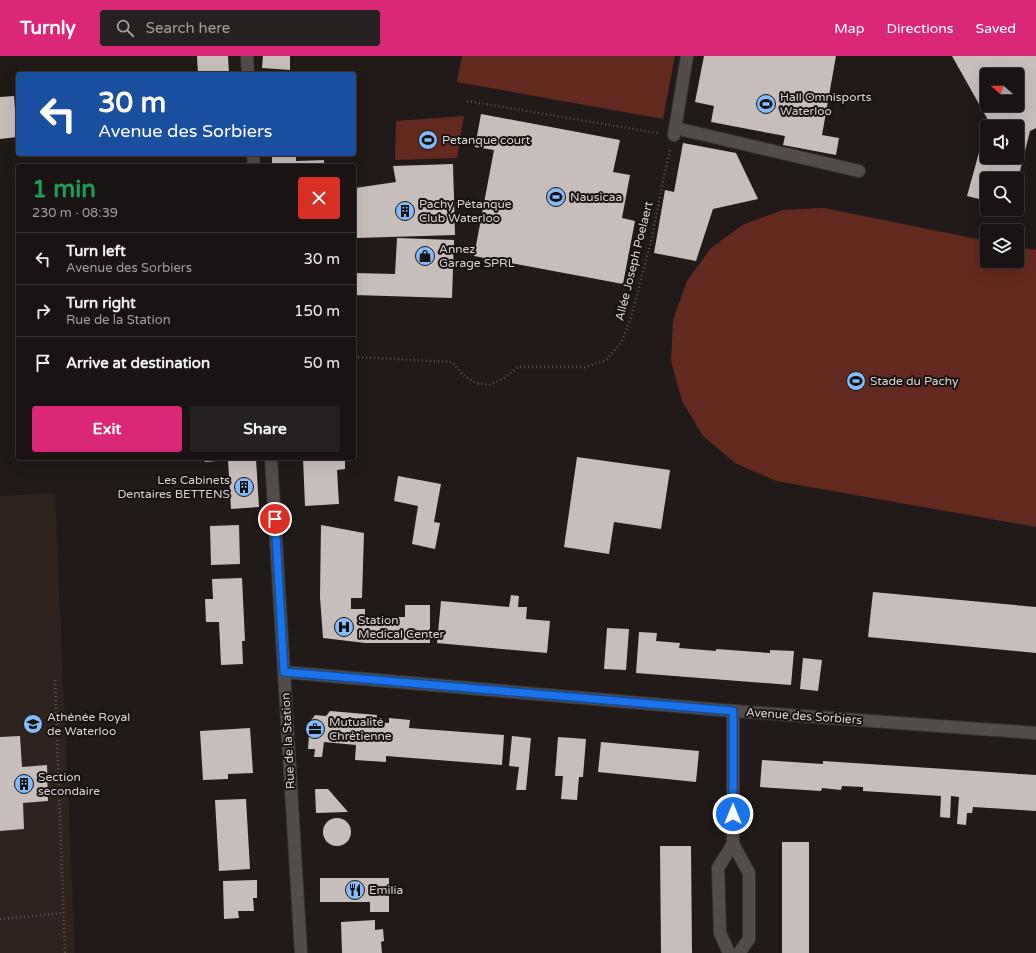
<!DOCTYPE html>
<html lang="en">
<head>
<meta charset="utf-8">
<style>
	:root { --surface:#191413; --page:#262121; --text:#f1f3f6; --muted:#9f9ea0; --line:#373333; --accent:#db2777 }
	body { margin:0; font-family:"Varela Round",sans-serif; background:var(--page); color:var(--text); height:100vh; display:flex; flex-direction:column; font-size:15px; white-space:nowrap }
	* { box-sizing:border-box; margin:0 }
	p { font-size:13px; color:var(--muted) }
	.icon { flex:none; width:22px; height:22px; fill:none; stroke:currentColor; stroke-width:2; stroke-linecap:round; stroke-linejoin:round }
	.map { position:relative; flex:1; overflow:hidden }
	.details { position:absolute; left:16px; top:108px; width:340px; height:296px; display:flex; flex-direction:column; background:var(--surface); border-radius:4px; box-shadow:0 4px 16px #0002,0 0 0 1px var(--line) }
	.details>* { flex:none }
	.hud { position:absolute; left:16px; top:16px; width:340px; height:84px; border-radius:4px; box-shadow:0 4px 16px #0002,0 0 0 1px var(--line); background:#1a4fa0; color:#fff; overflow:hidden }
	.needle { width:26px; rotate:291deg }
	.fabs { position:absolute; left:980px; top:12px; display:grid; gap:8px }
	.fabs a { display:grid; place-items:center; width:44px; height:44px; border-radius:4px; background:var(--surface); box-shadow:0 4px 16px #0002,0 0 0 1px var(--line); font-size:20px }
	.pin { position:absolute; display:grid; place-items:center; width:34px; height:34px; color:#fff; margin:-17px; border:2px solid #fff; border-radius:50%; box-shadow:0 1px 4px #0007 }
	.me { position:absolute; width:44px; margin:-22px; rotate:0deg; stroke-linejoin:round; filter:drop-shadow(0 0 3px #0008) }
	.turn { display:flex; align-items:center; gap:14px; height:84px; padding:0 16px; font-size:18px }
	.turn .icon { width:52px; height:52px; stroke-width:2.5 }
	.turn b { display:block; font-size:28px; line-height:34px }
	.round { display:grid; place-items:center; flex:none; width:42px; height:42px; border-radius:4px; background:var(--page) }
	.overview { display:flex; align-items:center; justify-content:space-between; height:68px; padding:0 16px }
	h1 { font-size:24px; font-weight:700; line-height:30px; color:#1e9e55 }
	.cta { display:flex; gap:8px; margin-top:auto; padding:8px 16px }
	.cta a { flex:1; height:46px; border-radius:4px; background:var(--accent); color:#fff; font-size:16px; font-weight:700; line-height:46px; text-align:center }
	.cta a+a { background:var(--page); color:var(--text) }
	ul { padding:0; list-style:none }
	li { display:flex; align-items:center; gap:12px; height:52px; padding:0 16px; border-top:1px solid var(--line) }
	li div { flex:1 }
	li b { display:block; font-size:15px }
	li em { font-style:normal }
	header { display:flex; align-items:center; gap:24px; box-sizing:border-box; height:56px; padding:0 20px; background:var(--accent); color:#fff }
	header strong { font-size:19px }
	nav { display:flex; gap:22px; margin-inline-start:auto; font-size:14px }
	.search { width:280px; height:36px; background:var(--page); display:flex; align-items:center; gap:10px; box-sizing:border-box; padding:0 14px; border-radius:4px; color:var(--muted); font-size:15px }
	.map>svg:first-child { display:block }
	.built { fill:#2f2320 }
	.green { fill:#62291f }
	.building { fill:#c7bebc; fill-rule:evenodd }
	.lines { fill:none; stroke-linecap:round; stroke-linejoin:round }
	.minor-casing { stroke:#383433; stroke-width:14 }
	.path { stroke:#5a5352; stroke-width:2.5; stroke-dasharray:1 3; stroke-linecap:butt }
	.minor { stroke:#534c4a; stroke-width:12 }
	.route-casing { stroke:#114b97; stroke-width:10 }
	.route { stroke:#1a73e8; stroke-width:7 }
	.labels { text-anchor:middle; stroke-width:4; stroke-linejoin:round; paint-order:stroke }
	.poi-label { font-size:12px; fill:#dad5d4; stroke:#181110; text-anchor:start }
	.street-label { font-size:12px; fill:#dad5d4; stroke:#181110 }
</style>
</head>
<body>
<header>
<strong>Turnly</strong>
<div class="search"><svg class="icon" aria-label="search" viewBox="0 0 24 24"><circle cx="10" cy="10" r="6"/><path d="M15 15l6 6"/></svg>Search here</div>
<nav><a>Map</a><a>Directions</a><a>Saved</a></nav>
</header>
<div class="map">
<svg width="1036" height="897" viewBox="0 0 1036 897">
	<rect width="100%" height="100%" fill="#211a19"/>
	<polygon class="built" points="55,437 75,897 0,897 0,440"/>
	<g class="green">
		<polygon points="462,0 675,0 663,63 457,26"/>
		<polygon points="464,60 457,102 395,104 396,65"/>
		<polygon points="824,152 987,185 987,205 1017,205 1017,191 1036,194 1036,471 776,425 735,407 703,380 682,345 671,305 673,264 687,225 711,192 744,168 783,154"/>
	</g>
	<g class="building">
		<polygon points="197,0 228,0 229,18 198,18"/>
		<polygon points="263,0 290,0 290,14 262,12"/>
		<polygon points="704,0 836,0 822,79 839,82 836,99 783,89 785,80 711,66 714,50 695,46"/>
		<path d="M952 0H1036V72L1030 75 1018 123H987V145L967 140 988 64ZM987 19H1017V49H987ZM987 71H1017V101H987Z"/>
		<polygon points="14,40 17,81 0,83 0,41"/>
		<polygon points="481,58 620,84 613,116 630,119 622,162 635,165 623,228 474,200 494,94 475,91"/>
		<polygon points="683,87 736,97 758,143 713,153 696,205 654,197 665,134 674,136"/>
		<polygon points="272,98 296,98 296,105 324,104 324,110 272,110"/>
		<polygon points="453,108 455,179 357,182 355,132 396,126 393,110"/>
		<polygon points="397,182 454,184 452,242 354,239 354,217 395,218"/>
		<polygon points="577,401 670,414 661,473 614,466 609,498 564,491"/>
		<polygon points="204,402 256,403 259,451 231,453 228,404 205,406"/>
		<polygon points="303,402 345,402 345,413 337,414 339,448 305,450"/>
		<polygon points="398,420 441,428 434,466 440,467 435,493 412,488 418,450 394,445"/>
		<polygon points="239,469 240,508 211,509 210,470"/>
		<polygon points="321,469 364,477 362,542 351,542 351,553 365,553 365,561 405,561 405,549 430,549 430,587 365,587 323,582 320,541"/>
		<polygon points="242,522 245,585 242,585 243,608 221,609 219,566 206,566 205,543 213,543 212,523"/>
		<polygon points="873,536 1036,551 1036,597 868,581"/>
		<polygon points="511,539 519,540 518,551 527,551 526,563 550,565 547,597 437,587 441,545 509,551"/>
		<polygon points="607,572 629,573 626,614 604,613"/>
		<polygon points="639,576 657,577 656,585 680,587 679,592 716,595 716,593 770,597 770,594 794,595 791,629 636,617"/>
		<polygon points="803,602 822,604 818,635 800,633"/>
		<polygon points="330,655 377,659 376,666 389,667 389,662 410,664 409,672 504,679 502,709 386,700 386,706 355,704 356,689 324,686 322,701 314,701 315,693 308,693 310,666 315,659 326,660"/>
		<polygon points="250,672 253,717 228,718 228,723 203,724 200,675"/>
		<polygon points="20,680 22,711 47,709 48,745 23,747 24,773 0,775 0,681"/>
		<polygon points="512,680 531,682 526,734 516,734 519,711 509,710"/>
		<polygon points="558,681 586,683 583,721 579,721 577,744 561,743 563,720 555,720"/>
		<polygon points="601,686 699,695 696,726 598,716"/>
		<polygon points="762,704 823,708 823,705 1036,719 1036,755 973,751 972,757 967,757 966,769 957,768 959,741 951,740 950,762 940,761 941,740 863,735 863,731 842,730 841,734 822,732 821,735 760,731"/>
		<polygon points="315,733 328,733 348,756 316,757"/>
		<polygon points="246,743 250,813 219,815 215,744"/>
		<circle cx="337" cy="776" r="14"/>
		<rect x="782" y="786" width="27" height="111"/>
		<polygon points="660,790 691,790 692,897 661,897"/>
		<polygon points="320,822 389,822 389,856 370,856 370,846 320,846"/>
		<polygon points="257,824 257,842 253,842 254,855 238,855 239,862 224,863 223,825"/>
		<polygon points="375,864 375,874 383,873 384,885 381,886 382,897 342,897 341,866"/>
	</g>
	<g class="lines">
		<g class="minor-casing">
			<g id="minor">
				<polyline points="247,0 248,18"/>
				<polyline points="675,72 859,115"/>
				<polyline points="674,79 687,0"/>
				<polyline points="253,98 254,110"/>
				<polyline points="271,402 301,897"/>
				<polyline points="284,616 733,655 1036,677"/>
				<polyline points="733,655 733,788 749,817 749,883 739,897"/>
				<polyline points="729,897 720,877 718,812 733,788"/>
			</g>
		</g>
		<g class="path">
			<polyline points="467,45 658,77"/>
			<polyline points="354,301 452,306 463,319 476,327 489,329 504,322 518,311 585,311 606,304 621,287 631,262 652,181 663,125 670,94"/>
			<polyline points="55,624 65,897"/>
			<polyline points="0,863 63,857"/>
		</g>
		<use href="#minor" class="minor"/>
	</g>
	<g class="lines">
		<g class="route-casing">
			<polyline id="route" points="275,463 284,616 733,655 733,758"/>
		</g>
		<use href="#route" class="route"/>
	</g>
	<defs>
		<g id="stadium-disc" transform="scale(1)"><circle r="9.5" fill="#86bbfb" stroke="#181110"/><path d="M0-5a6.5 5 0 1 0 0 10a6.5 5 0 1 0 0-10ZM-3.5-1.8h7v3.6h-7Z" fill="#111"/></g>
		<g id="building-disc" transform="scale(1)"><circle r="9.5" fill="#86bbfb" stroke="#181110"/><path d="M-4-6H4V6H1V3H-1V6H-4ZM-2.5-4.3h1.7v1.8h-1.7ZM.8-4.3h1.7v1.8H.8ZM-2.5-1h1.7V.8h-1.7ZM.8-1h1.7V.8H.8Z" fill="#111"/></g>
		<g id="shop-disc" transform="scale(1)"><circle r="9.5" fill="#86bbfb" stroke="#181110"/><path d="M-5-2.5h2.3a2.7 3.5 0 0 1 5.4 0H5L5.5 6h-11ZM-1.5-2.5h3a1.5 2.3 0 0 0-3 0Z" fill="#111"/></g>
		<g id="hospital-disc" transform="scale(1)"><circle r="9.5" fill="#86bbfb" stroke="#181110"/><path d="M-5-5h3v3.5h4V-5h3V5h-3V1.5h-4V5h-3Z" fill="#111"/></g>
		<g id="school-disc" transform="scale(1)"><circle r="9.5" fill="#86bbfb" stroke="#181110"/><path d="M0-5L7-2L0 1L-7-2ZM-4 1L0 2.5L4 1V4Q0 6-4 4Z" fill="#111"/></g>
		<g id="office-disc" transform="scale(1)"><circle r="9.5" fill="#86bbfb" stroke="#181110"/><path d="M-6-3h4V-5.5h4V-3h4V5H-6ZM-1-4.5V-3h2v-1.5ZM-6 0V1H6V0Z" fill="#111"/></g>
		<g id="restaurant-disc" transform="scale(1)"><circle r="9.5" fill="#86bbfb" stroke="#181110"/><path d="M-5-6h1v4h1v-4h1v4h1v-4h1v5L-1.5 .5V6h-2V.5L-5-1ZM5-6V6H3V1.5H1.5Q1.5-4 5-6Z" fill="#111"/></g>
	</defs>
	<g fill-rule="evenodd">
		<use href="#stadium-disc" x="766" y="48"/>
		<use href="#stadium-disc" x="428" y="84"/>
		<use href="#stadium-disc" x="556" y="141"/>
		<use href="#building-disc" x="405" y="155"/>
		<use href="#shop-disc" x="425" y="200"/>
		<use href="#stadium-disc" x="856" y="325"/>
		<use href="#building-disc" x="244" y="431"/>
		<use href="#hospital-disc" x="344" y="571"/>
		<use href="#school-disc" x="33" y="668"/>
		<use href="#office-disc" x="315" y="673"/>
		<use href="#building-disc" x="24" y="728"/>
		<use href="#restaurant-disc" x="355" y="834"/>
	</g>
	<g class="labels">
		<g class="poi-label">
			<text x="780" y="45">Hall Omnisports<tspan x="780" dy="14">Waterloo</tspan></text>
			<text x="442" y="88">Petanque court</text>
			<text x="570" y="145">Nausicaa</text>
			<text x="419" y="152">Pachy Pétanque<tspan x="419" dy="14">Club Waterloo</tspan></text>
			<text x="439" y="197">Annez<tspan x="439" dy="14">Garage SPRL</tspan></text>
			<text x="870" y="329">Stade du Pachy</text>
			<text x="230" y="428" text-anchor="end">Les Cabinets<tspan x="230" dy="14">Dentaires BETTENS</tspan></text>
			<text x="358" y="568">Station<tspan x="358" dy="14">Medical Center</tspan></text>
			<text x="47" y="665">Athénée Royal<tspan x="47" dy="14">de Waterloo</tspan></text>
			<text x="329" y="670">Mutualité<tspan x="329" dy="14">Chrétienne</tspan></text>
			<text x="38" y="725">Section<tspan x="38" dy="14">secondaire</tspan></text>
			<text x="369" y="838">Emilia</text>
		</g>
		<g class="street-label">
			<text transform="translate(634 205) rotate(-76)" y="4">Allée Joseph Poelaert</text>
			<text transform="translate(804 660) rotate(4)" y="4">Avenue des Sorbiers</text>
			<text transform="translate(288 685) rotate(-93)" y="4">Rue de la Station</text>
		</g>
	</g>
</svg>
<div class="fabs">
<a><svg class="needle" viewBox="-14 -14 28 28"><path d="M0-13l5 13h-10z" fill="#e53935"/><path d="M0 13l5-13h-10z" fill="#9f9ea0"/></svg></a>
<a><svg class="icon" aria-label="sound" viewBox="0 0 24 24"><path d="M4 9h4l5-4v14l-5-4H4zM17 9q2 3 0 6"/></svg></a>
<a><svg class="icon" aria-label="search" viewBox="0 0 24 24"><circle cx="10" cy="10" r="6"/><path d="M15 15l6 6"/></svg></a>
<a><svg class="icon" aria-label="layers" viewBox="0 0 24 24"><path d="M12 4l9 5-9 5-9-5zM3 14l9 5 9-5"/></svg></a>
</div>
<div class="pin" style="left:275px;top:463px;background:#d93025"><svg class="icon" aria-label="arrive" viewBox="0 0 24 24"><path d="M6 21V4h12l-3 4 3 4H6"/></svg></div>
<svg class="me" style="left:733px;top:758px" viewBox="-20 -20 40 40"><circle r="17" fill="#1a73e8" stroke="#fff" stroke-width="3"/><path d="M0-11L8 9 0 5-8 9z" fill="#fff"/></svg>
<div class="hud">
<div class="turn"><svg class="icon" aria-label="left" viewBox="0 0 24 24"><path d="M17 20v-9H6M10 6l-5 5 5 5"/></svg><div><b>30 m</b>Avenue des Sorbiers</div></div>
</div>
<section class="details">
<div class="overview"><div><h1>1 min</h1><p>230 m · 08:39</p></div><a class="round" style="background:#d93025;color:#fff"><svg class="icon" aria-label="close" viewBox="0 0 24 24"><path d="M6 6l12 12M18 6L6 18"/></svg></a></div>
<ul>
<li><svg class="icon" aria-label="left" viewBox="0 0 24 24"><path d="M17 20v-9H6M10 6l-5 5 5 5"/></svg><div><b>Turn left</b><p>Avenue des Sorbiers</p></div><em>30 m</em></li>
<li><svg class="icon" aria-label="right" viewBox="0 0 24 24"><path d="M7 20v-9h11M14 6l5 5-5 5"/></svg><div><b>Turn right</b><p>Rue de la Station</p></div><em>150 m</em></li>
<li><svg class="icon" aria-label="arrive" viewBox="0 0 24 24"><path d="M6 21V4h12l-3 4 3 4H6"/></svg><div><b>Arrive at destination</b></div><em>50 m</em></li>
</ul>
<div class="cta"><a>Exit</a><a>Share</a></div>
</section>
</div>
</body>
</html>
